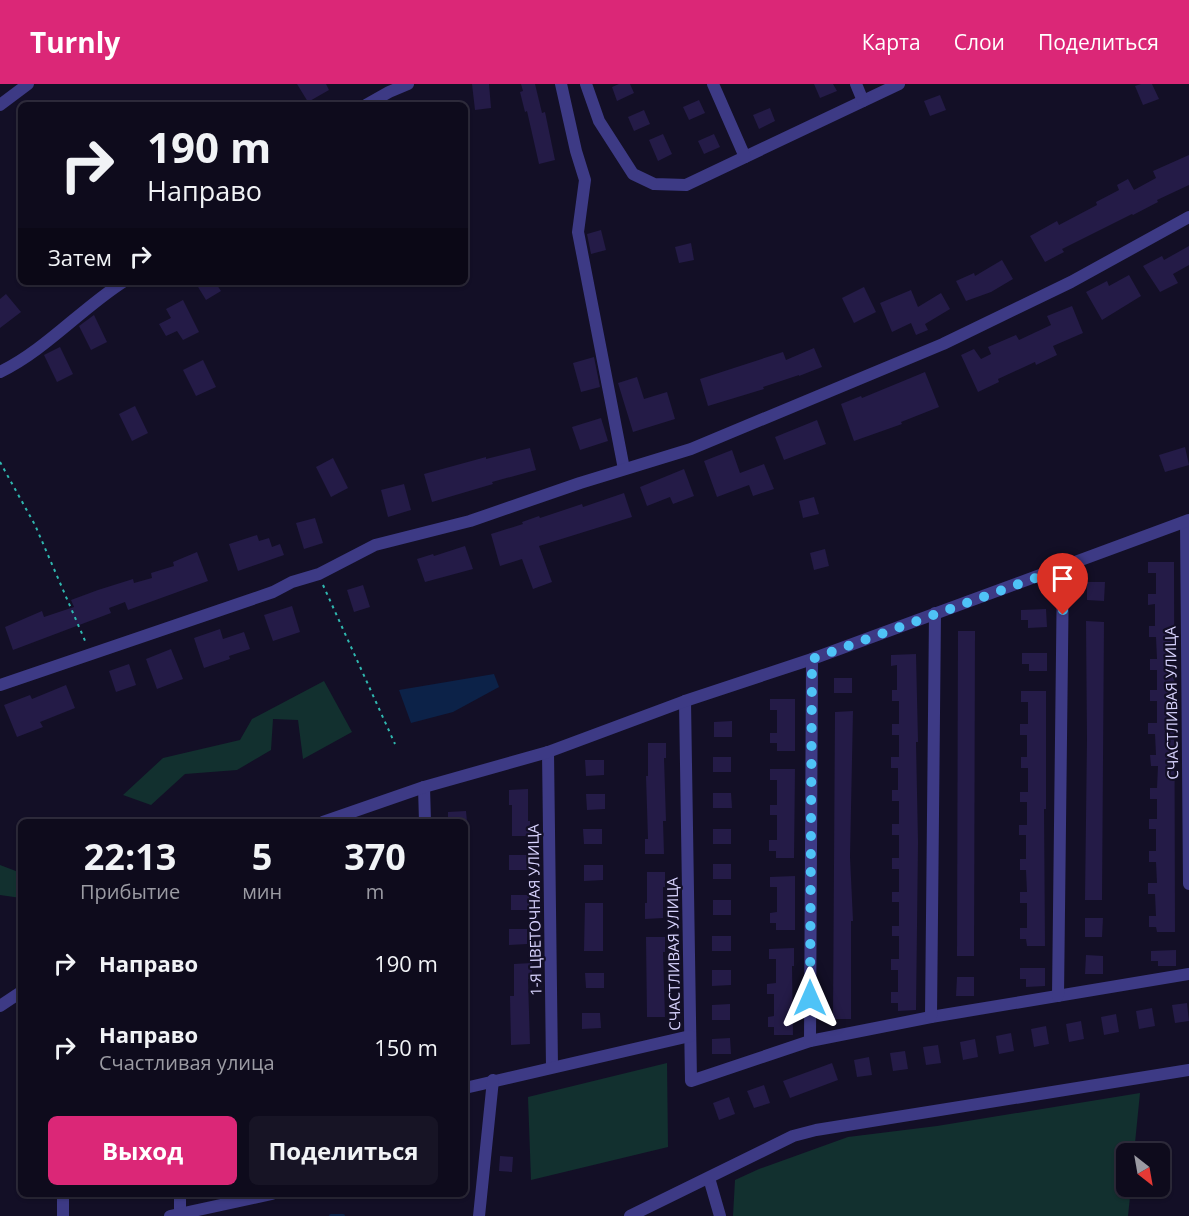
<!DOCTYPE html>
<html lang="ru">
<head>
<meta charset="utf-8">
<style>
	:root { --surface:#0e0b1c; --page:#171425; --text:#f1f3f6; --muted:#9b9ba3; --line:#2e2b3b; --accent:#db2777 }
	body { margin:0; font-family:"Open Sans",sans-serif; background:var(--page); color:var(--text); height:100vh; display:flex; flex-direction:column; font-size:22px; white-space:nowrap }
	* { box-sizing:border-box; margin:0 }
	p { font-size:20px; color:var(--muted) }
	.icon { flex:none; width:33px; height:33px; fill:none; stroke:currentColor; stroke-width:2; stroke-linecap:round; stroke-linejoin:round }
	.map { position:relative; flex:1; overflow:hidden }
	.drawer { position:absolute; left:18px; top:735px; width:450px; height:378px; display:flex; flex-direction:column; background:var(--surface); border-radius:9px; box-shadow:0 2px 4px #0004,0 0 0 2px var(--line) }
	.drawer>* { flex:none }
	.top-card { position:absolute; left:18px; top:18px; width:450px; height:183px; border-radius:9px; box-shadow:0 2px 4px #0004,0 0 0 2px var(--line); background:#0e0b1c; color:var(--text); overflow:hidden }
	.needle { width:39px; rotate:149deg }
	.buttons { position:absolute; left:1116px; top:1059px; display:grid; gap:12px }
	.buttons a { display:grid; place-items:center; width:54px; height:54px; border-radius:9px; background:var(--surface); box-shadow:0 2px 4px #0004,0 0 0 2px var(--line); font-size:30px }
	.pin { position:absolute; display:grid; place-items:center; width:51px; height:51px; color:#fff; margin:-62px -26px; border-radius:50% 50% 50% 0; rotate:-45deg; box-shadow:0 0 6px #0007 }
	.pin .icon { rotate:45deg }
	.me { position:absolute; width:66px; margin:-33px; rotate:0deg; stroke-linejoin:round; filter:drop-shadow(0 0 4px #0008) }
	.turn { display:flex; align-items:center; gap:21px; height:126px; padding:0 30px; font-size:27px }
	.turn .icon { width:78px; height:78px; stroke-width:2.5 }
	.turn b { display:block; font-size:42px; line-height:51px }
	.then { display:flex; align-items:center; height:57px; padding:0 30px; background:#0003; gap:12px; font-size:22px }
	.eta { display:flex; justify-content:space-evenly; align-items:center; height:102px; text-align:center }
	.eta b { font-size:36px; font-weight:700; line-height:42px }
	.button { display:flex; gap:12px; margin-top:auto; padding:12px 30px }
	.button a { flex:1; height:69px; border-radius:9px; background:var(--accent); color:#fff; font-size:24px; font-weight:700; line-height:69px; text-align:center }
	.button a+a { background:var(--page); color:var(--text) }
	ul { padding:0; list-style:none }
	li { display:flex; align-items:center; gap:18px; height:84px; padding:0 30px }
	li div { flex:1 }
	li b { display:block; font-size:22px }
	li em { font-style:normal }
	header { display:flex; align-items:center; gap:36px; box-sizing:border-box; height:84px; padding:0 30px; background:var(--accent); color:#fff }
	header strong { font-size:28px }
	nav { display:flex; gap:33px; margin-inline-start:auto; font-size:21px }
	.map>svg:first-child { display:block }
	.green { fill:#12302f }
	.water { fill:#0c2248 }
	.lines { fill:none; stroke-linecap:round; stroke-linejoin:round }
	.stream { stroke:#0c2248; stroke-width:4 }
	.building { fill:#241b47 }
	.path { stroke:#2fb8b0; stroke-width:2; stroke-dasharray:3 4.5; stroke-linecap:butt }
	.minor { stroke:#3d3a85; stroke-width:12 }
	.route { stroke:#4fc3f7; stroke-width:10; stroke-dasharray:0 18 }
	.labels { text-anchor:middle; stroke-width:4.5; stroke-linejoin:round; paint-order:stroke }
	.street-label { font-size:15px; fill:#d9d4ff; stroke:#130f26 }
</style>
</head>
<body>
<header>
<strong>Turnly</strong>
<nav><a>Карта</a><a>Слои</a><a>Поделиться</a></nav>
</header>
<div class="map">
<svg width="1189" height="1132" viewBox="0 0 1189 1132">
	<rect width="100%" height="100%" fill="#130f26"/>
	<g class="green">
		<polygon points="324,597 352,648 303,675 298,636 273,635 271,666 237,686 185,690 151,721 123,711 163,674 240,656 252,635"/>
		<polygon points="0,781 21,789 21,814 0,811"/>
		<polygon points="667,979 668,1063 531,1096 528,1013"/>
		<polygon points="1140,1009 1134,1069 1126,1070 1126,1102 1131,1103 1128,1132 733,1132 735,1096 759,1085 848,1053 937,1042"/>
	</g>
	<polygon class="water" points="494,590 499,603 453,628 411,639 399,606"/>
	<g class="lines">
		<polyline class="stream" points="331,1132 343,1132"/>
	</g>
	<g class="building">
		<polygon points="297,0 326,0 329,6 308,18"/>
		<polygon points="472,0 489,0 491,24 475,26"/>
		<polygon points="521,0 535,0 542,29 545,28 555,76 539,80 527,27 525,28 520,8 523,7"/>
		<polygon points="619,0 630,0 634,9 617,17 612,3"/>
		<polygon points="814,0 833,0 837,7 820,14"/>
		<polygon points="1141,0 1152,0 1159,15 1143,21 1135,2"/>
		<polygon points="940,11 946,26 930,32 924,17"/>
		<polygon points="699,16 705,29 689,36 683,23"/>
		<polygon points="770,24 775,37 759,45 753,31"/>
		<polygon points="644,26 650,40 634,47 628,33"/>
		<polygon points="663,50 672,70 658,77 649,56"/>
		<polygon points="714,50 720,63 704,70 698,57"/>
		<polygon points="1189,71 1189,101 1157,116 1158,118 1133,131 1132,130 1062,165 1064,168 1045,178 1030,152 1057,137 1059,141 1097,121 1096,118 1119,106 1117,101 1128,95 1134,106 1156,94 1153,87"/>
		<polygon points="601,146 606,166 591,170 587,150"/>
		<polygon points="691,159 694,176 679,179 675,163"/>
		<polygon points="1189,162 1189,181 1173,190 1178,199 1160,208 1143,182 1162,172 1164,176"/>
		<polygon points="1002,176 1013,195 991,208 966,217 956,197 974,189 975,192"/>
		<polygon points="1129,191 1141,212 1102,236 1086,208 1107,197 1109,202"/>
		<polygon points="195,198 215,198 221,207 206,216"/>
		<polygon points="864,203 876,228 854,239 842,214"/>
		<polygon points="911,206 918,223 941,209 950,225 925,240 928,246 916,251 911,239 892,248 880,219"/>
		<polygon points="6,210 21,228 0,244 0,215"/>
		<polygon points="183,216 199,248 183,256 177,247 166,252 159,240 171,234 166,225"/>
		<polygon points="1072,222 1083,249 1053,262 1057,271 1036,281 1035,278 998,295 999,298 978,308 961,271 974,265 981,275 991,270 988,263 1016,251 1019,256 1051,241 1047,232"/>
		<polygon points="94,231 107,258 91,266 79,242"/>
		<polygon points="60,263 73,290 57,298 44,271"/>
		<polygon points="814,264 822,283 799,292 799,291 763,303 764,305 708,322 700,295 783,268 786,276"/>
		<polygon points="594,273 600,303 581,308 573,279"/>
		<polygon points="203,276 216,303 196,312 183,286"/>
		<polygon points="925,288 939,323 901,338 902,340 854,357 841,320 861,312 862,314"/>
		<polygon points="637,293 644,315 667,308 675,335 633,348 618,299"/>
		<polygon points="135,322 148,349 132,357 119,330"/>
		<polygon points="601,334 608,357 580,366 572,343"/>
		<polygon points="817,336 826,360 784,376 775,353"/>
		<polygon points="1185,363 1189,381 1165,388 1159,371"/>
		<polygon points="530,364 536,386 492,398 493,400 432,418 424,390 486,373 486,375"/>
		<polygon points="732,366 740,389 764,380 774,405 753,412 749,401 717,413 704,377"/>
		<polygon points="333,374 348,404 331,413 316,383"/>
		<polygon points="684,385 694,412 673,420 670,413 647,422 640,403"/>
		<polygon points="404,400 411,426 388,433 381,406"/>
		<polygon points="624,409 632,433 539,462 552,498 533,505 522,475 500,482 491,450 523,440 522,438 539,432 540,434 582,420 583,423"/>
		<polygon points="814,413 819,430 803,434 799,417"/>
		<polygon points="315,434 323,459 304,465 296,439"/>
		<polygon points="257,451 259,457 269,454 272,463 280,460 284,471 238,487 229,460"/>
		<polygon points="465,462 473,485 425,498 417,475 433,470 434,472"/>
		<polygon points="825,465 829,482 814,486 810,469"/>
		<polygon points="197,468 208,497 128,526 125,518 109,524 111,529 13,566 5,543 42,527 44,533 74,523 71,516 98,506 133,495 134,499 152,494 151,489 174,482 173,478"/>
		<polygon points="1148,478 1174,478 1175,848 1157,848 1156,843 1149,843 1149,832 1156,832 1155,810 1148,810 1148,799 1157,799 1156,778 1149,778 1149,767 1156,767 1156,745 1149,745 1149,735 1157,735 1157,715 1150,715 1150,704 1157,704 1158,682 1151,682 1150,671 1156,671 1155,650 1148,650 1148,639 1157,639 1157,617 1150,617 1150,606 1157,606 1157,586 1150,586 1150,575 1157,575 1156,553 1149,553 1149,542 1155,542 1155,520 1148,521 1148,510 1156,510 1156,489 1148,489"/>
		<polygon points="1087,498 1105,498 1104,517 1087,516"/>
		<polygon points="363,501 370,523 354,528 347,506"/>
		<polygon points="292,522 300,548 273,557 264,531"/>
		<polygon points="1046,525 1047,543 1028,544 1028,536 1021,536 1021,526"/>
		<polygon points="1086,537 1104,538 1102,816 1085,816 1087,655"/>
		<polygon points="220,545 223,555 244,548 250,565 229,572 230,575 204,584 194,554"/>
		<polygon points="958,547 975,547 974,872 957,872"/>
		<polygon points="171,565 183,595 157,605 146,575"/>
		<polygon points="1022,569 1047,569 1047,587 1029,587 1029,580 1022,580"/>
		<polygon points="916,570 918,658 916,658 918,758 916,926 898,927 898,919 891,919 891,908 898,908 898,886 891,886 891,875 899,875 899,852 892,852 892,842 899,842 899,818 892,818 892,808 899,808 899,785 892,785 892,774 899,774 899,751 892,751 892,740 899,740 899,717 892,717 892,706 898,706 898,684 891,684 891,673 899,673 899,651 892,651 892,640 899,640 899,617 892,617 892,606 897,606 897,581 891,582 891,571"/>
		<polygon points="129,580 136,601 116,608 109,587"/>
		<rect x="834" y="594" width="18" height="15"/>
		<polygon points="66,601 75,624 40,638 43,643 17,653 4,621 30,611 32,615"/>
		<polygon points="1021,607 1046,607 1046,725 1044,725 1045,862 1027,862 1026,855 1020,855 1020,844 1027,844 1027,819 1020,819 1020,808 1027,808 1026,786 1020,786 1020,775 1026,775 1026,751 1019,751 1019,741 1027,741 1027,718 1020,718 1020,708 1028,708 1028,684 1021,684 1021,673 1027,673 1027,651 1020,651 1020,640 1028,640 1028,618 1021,618"/>
		<polygon points="770,615 795,615 795,667 777,667 777,659 770,659 770,649 777,649 777,626 770,626"/>
		<polygon points="853,627 850,773 853,837 851,837 851,935 833,935 835,628"/>
		<polygon points="732,637 732,653 714,653 714,638"/>
		<polygon points="648,659 666,659 666,674 664,674 666,737 663,737 664,770 645,770 645,755 648,755 646,692 648,692"/>
		<rect x="713" y="673" width="18" height="15"/>
		<polygon points="585,676 604,676 604,691 586,692"/>
		<polygon points="770,685 795,685 794,774 776,774 776,767 769,767 769,756 777,756 777,731 770,731 770,721 777,721 777,696 770,696"/>
		<polygon points="528,705 528,737 530,737 530,752 512,752 512,721 509,721 509,706"/>
		<polygon points="713,709 731,709 732,724 713,724"/>
		<polygon points="586,710 605,710 605,725 587,726"/>
		<polygon points="466,727 467,738 448,738 448,728"/>
		<polygon points="583,745 602,745 602,760 584,760"/>
		<rect x="713" y="745" width="18" height="15"/>
		<polygon points="509,771 527,771 528,786 509,786"/>
		<rect x="713" y="780" width="18" height="15"/>
		<polygon points="584,781 603,781 603,796 584,797"/>
		<polygon points="647,788 665,788 665,803 663,803 663,834 645,835 645,819 647,819"/>
		<polygon points="795,792 795,846 776,846 776,839 770,839 770,829 777,828 777,803 770,803 770,793"/>
		<rect x="511" y="811" width="18" height="15"/>
		<rect x="713" y="816" width="18" height="15"/>
		<polygon points="585,819 603,819 603,867 584,867"/>
		<polygon points="1085,834 1103,834 1102,853 1085,853"/>
		<polygon points="509,845 527,845 527,860 509,861"/>
		<rect x="712" y="852" width="19" height="15"/>
		<polygon points="646,853 665,853 665,868 663,868 665,933 647,933"/>
		<polygon points="794,864 794,882 792,882 793,951 774,951 774,943 768,943 768,933 774,932 774,910 767,910 767,900 776,899 776,875 769,875 769,865"/>
		<polygon points="1176,866 1176,882 1158,882 1158,877 1151,877 1151,867"/>
		<polygon points="1086,871 1103,872 1103,890 1085,890"/>
		<polygon points="532,879 532,895 528,895 530,960 511,961 510,912 514,912 514,880"/>
		<polygon points="1020,884 1045,884 1045,902 1026,903 1026,895 1020,895"/>
		<polygon points="712,886 731,886 731,901 712,902"/>
		<polygon points="585,889 604,889 604,904 586,904"/>
		<polygon points="957,893 974,893 974,912 956,912"/>
		<polygon points="1187,919 1189,937 1175,939 1172,921"/>
		<polygon points="730,920 730,936 712,936 712,921"/>
		<polygon points="1152,924 1155,942 1139,945 1136,927"/>
		<polygon points="582,929 600,929 601,944 582,945"/>
		<polygon points="1116,930 1119,948 1104,951 1101,933"/>
		<polygon points="1081,937 1084,955 1069,958 1066,940"/>
		<polygon points="1046,942 1049,960 1034,963 1031,945"/>
		<polygon points="1011,949 1014,967 999,970 996,952"/>
		<polygon points="730,954 731,970 712,970 712,955"/>
		<polygon points="975,955 978,973 963,976 960,958"/>
		<polygon points="938,961 941,979 926,981 923,963"/>
		<polygon points="905,967 908,985 893,987 890,969"/>
		<polygon points="869,973 872,991 857,993 854,976"/>
		<polygon points="832,979 838,996 790,1014 783,997"/>
		<polygon points="764,1001 770,1019 754,1024 747,1007"/>
		<polygon points="729,1013 735,1030 719,1036 713,1019"/>
		<polygon points="500,1072 513,1073 512,1088 499,1087"/>
	</g>
	<g class="lines">
		<g class="path">
			<polyline points="0,378 35,441 86,559"/>
			<polyline points="323,501 395,660"/>
		</g>
		<g class="minor">
			<polyline points="561,0 576,67 585,96 578,148 624,385"/>
			<polyline points="586,0 599,37 633,90 654,100 686,101 899,0"/>
			<polyline points="713,0 745,73"/>
			<polyline points="856,0 863,17"/>
			<polyline points="0,21 28,0"/>
			<polyline points="366,21 389,8 408,0"/>
			<path d="M0 288C44 267 81 225 123 198"/>
			<polyline points="1186,438 1189,800"/>
			<polyline points="0,601 273,508 292,498 319,490 375,461 470,437 580,399 691,365 943,260 1071,198 1189,133"/>
			<polyline points="685,617 691,997 810,957 931,933 1189,890"/>
			<polyline points="548,668 552,983"/>
			<polyline points="424,703 425,738"/>
			<polyline points="323,738 424,703 548,668 685,617 812,575 1189,436"/>
			<polyline points="1058,912 1063,484"/>
			<polyline points="0,922 21,908"/>
			<polyline points="931,933 935,529"/>
			<polyline points="810,957 812,575"/>
			<polyline points="465,1004 690,952"/>
			<polyline points="709,1094 720,1132"/>
			<polyline points="63,1110 63,1132"/>
			<polyline points="180,1129 180,1110"/>
			<polyline points="170,1132 272,1110"/>
			<polyline points="479,1132 493,996"/>
			<polyline points="630,1132 793,1052 816,1046 1189,986"/>
		</g>
	</g>
	<g class="lines">
		<polyline class="route" points="810,914 812,575 1063,484 1063,531"/>
	</g>
	<g class="labels">
		<g class="street-label">
			<text transform="translate(1172 619) rotate(-91)" y="5">СЧАСТЛИВАЯ УЛИЦА</text>
			<text transform="translate(535 826) rotate(-91)" y="5">1-Я ЦВЕТОЧНАЯ УЛИЦА</text>
			<text transform="translate(674 870) rotate(-91)" y="5">СЧАСТЛИВАЯ УЛИЦА</text>
		</g>
	</g>
</svg>
<div class="buttons">
<a><svg class="needle" viewBox="-14 -14 28 28"><path d="M0-13l5 13h-10z" fill="#e53935"/><path d="M0 13l5-13h-10z" fill="#9b9ba3"/></svg></a>
</div>
<div class="pin" style="left:1063px;top:531px;background:#d93025"><svg class="icon" aria-label="arrive" viewBox="0 0 24 24"><path d="M6 21V4h12l-3 4 3 4H6"/></svg></div>
<svg class="me" style="left:810px;top:914px" viewBox="-20 -20 40 40"><path d="M0-17L14 15 0 8-14 15z" fill="#4fc3f7" stroke="#fff" stroke-width="4"/></svg>
<div class="top-card">
<div class="turn"><svg class="icon" aria-label="right" viewBox="0 0 24 24"><path d="M7 20v-9h11M14 6l5 5-5 5"/></svg><div><b>190 m</b>Направо</div></div>
<div class="then">Затем<svg class="icon" aria-label="right" viewBox="0 0 24 24"><path d="M7 20v-9h11M14 6l5 5-5 5"/></svg></div>
</div>
<section class="drawer">
<div class="eta">
<div><b>22:13</b><p>Прибытие</p></div>
<div><b>5</b><p>мин</p></div>
<div><b>370</b><p>m</p></div>
</div>
<ul>
<li><svg class="icon" aria-label="right" viewBox="0 0 24 24"><path d="M7 20v-9h11M14 6l5 5-5 5"/></svg><div><b>Направо</b></div><em>190 m</em></li>
<li><svg class="icon" aria-label="right" viewBox="0 0 24 24"><path d="M7 20v-9h11M14 6l5 5-5 5"/></svg><div><b>Направо</b><p>Счастливая улица</p></div><em>150 m</em></li>
</ul>
<div class="button"><a>Выход</a><a>Поделиться</a></div>
</section>
</div>
</body>
</html>
